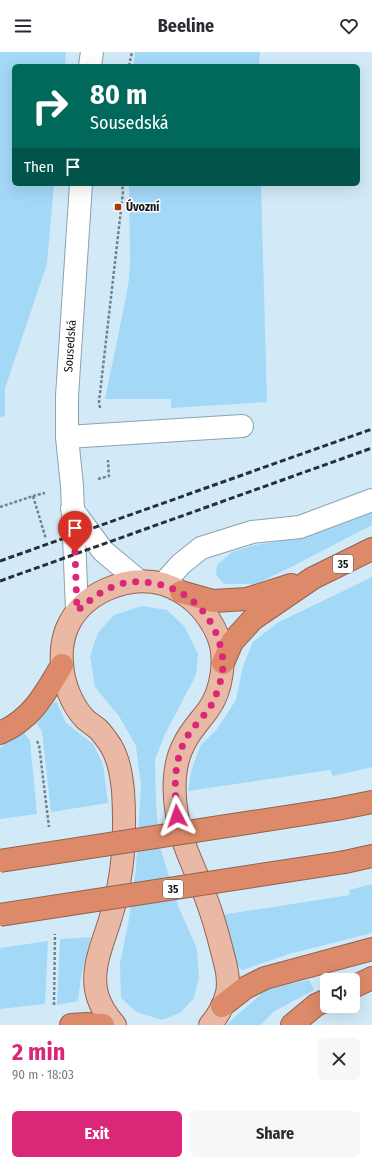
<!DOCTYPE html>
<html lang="en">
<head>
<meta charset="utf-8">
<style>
	:root { --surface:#fff; --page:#f7f7f7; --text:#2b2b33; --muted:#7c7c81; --accent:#db2777 }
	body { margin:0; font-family:"Fira Sans Condensed",sans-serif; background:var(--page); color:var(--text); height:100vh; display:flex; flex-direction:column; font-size:15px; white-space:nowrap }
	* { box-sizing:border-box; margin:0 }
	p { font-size:13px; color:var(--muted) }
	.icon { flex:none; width:22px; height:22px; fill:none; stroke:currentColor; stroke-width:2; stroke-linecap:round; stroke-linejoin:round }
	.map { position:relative; height:973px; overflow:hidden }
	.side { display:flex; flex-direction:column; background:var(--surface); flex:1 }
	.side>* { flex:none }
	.hud { position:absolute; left:12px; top:12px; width:348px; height:122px; border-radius:6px; box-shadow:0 4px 16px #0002; background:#00695c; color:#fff; overflow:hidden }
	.tools { position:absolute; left:320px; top:921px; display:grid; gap:8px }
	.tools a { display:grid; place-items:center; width:40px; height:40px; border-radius:6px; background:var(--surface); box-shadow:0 4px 16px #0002; font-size:20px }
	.pin { position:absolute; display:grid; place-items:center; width:34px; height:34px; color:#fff; margin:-41px -17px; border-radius:50% 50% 50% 0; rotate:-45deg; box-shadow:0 0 4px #0007 }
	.pin .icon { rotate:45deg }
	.me { position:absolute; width:44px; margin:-22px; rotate:356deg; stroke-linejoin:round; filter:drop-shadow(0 0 3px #0008) }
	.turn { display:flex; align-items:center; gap:14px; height:84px; padding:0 12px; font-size:18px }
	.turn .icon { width:52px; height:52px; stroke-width:2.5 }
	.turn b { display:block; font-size:28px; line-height:34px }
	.then { display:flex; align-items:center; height:38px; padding:0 12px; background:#0003; gap:8px; font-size:15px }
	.round { display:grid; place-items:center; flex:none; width:42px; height:42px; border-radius:6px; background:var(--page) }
	.head { display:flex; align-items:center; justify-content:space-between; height:68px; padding:0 12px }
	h1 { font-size:24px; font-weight:700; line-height:30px; color:var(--accent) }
	.button { display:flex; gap:8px; margin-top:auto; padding:8px 12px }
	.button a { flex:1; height:46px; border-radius:6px; background:var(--accent); color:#fff; font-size:16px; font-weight:700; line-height:46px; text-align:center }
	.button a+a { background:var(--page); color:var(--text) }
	header { display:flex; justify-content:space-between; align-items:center; height:52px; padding:0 12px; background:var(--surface); font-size:18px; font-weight:700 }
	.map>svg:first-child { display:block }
	.green { fill:#a3d8f7 }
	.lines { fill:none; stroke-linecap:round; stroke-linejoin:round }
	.minor-casing { stroke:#8ca2b0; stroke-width:24 }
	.major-casing { stroke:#94624e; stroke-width:24 }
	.highway-casing { stroke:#94624e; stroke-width:24 }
	.path { stroke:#72828c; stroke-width:2.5; stroke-dasharray:3 2; stroke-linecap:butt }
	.minor { stroke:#fff; stroke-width:22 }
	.major { stroke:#eab9a5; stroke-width:22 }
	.highway { stroke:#dc8a69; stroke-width:22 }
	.rail { stroke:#263036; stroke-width:3; stroke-dasharray:6 3; stroke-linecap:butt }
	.highway-bridge-casing { stroke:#94624e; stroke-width:24; stroke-linecap:butt }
	.highway-bridge { stroke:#dc8a69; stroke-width:22 }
	.route { stroke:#db2777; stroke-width:7; stroke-dasharray:0 12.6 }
	.poi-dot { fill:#a03c08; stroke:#fff; stroke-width:1.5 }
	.labels { text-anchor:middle; stroke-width:3; stroke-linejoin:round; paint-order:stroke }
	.shield { fill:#fff; stroke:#575d60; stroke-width:1 }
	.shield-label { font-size:11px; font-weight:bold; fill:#0f171c }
	.poi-label { font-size:12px; font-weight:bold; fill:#0f171c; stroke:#fff; text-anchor:start }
	.street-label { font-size:12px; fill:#0f171c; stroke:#fff }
</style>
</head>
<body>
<header><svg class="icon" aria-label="menu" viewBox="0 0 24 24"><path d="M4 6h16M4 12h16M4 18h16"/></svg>Beeline<svg class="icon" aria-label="heart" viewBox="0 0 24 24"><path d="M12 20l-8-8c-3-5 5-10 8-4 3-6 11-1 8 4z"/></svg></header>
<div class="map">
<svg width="372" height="973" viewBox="0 0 372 973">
	<rect width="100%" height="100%" fill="#d2eaf8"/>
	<g class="green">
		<polygon points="0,0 66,0 65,14 14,14 14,132 54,132 47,212 5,336 5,364 0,365"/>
		<polygon points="135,0 260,0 259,14 134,14"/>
		<polygon points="129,132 261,132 267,350 171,356 171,347 105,347 126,245 129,227 130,208"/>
		<polygon points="372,454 372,473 295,513 256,532 224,532 216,523 217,513 232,500 255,493 302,485"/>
		<polygon points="372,525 372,715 333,724 330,718 188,739 191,720 200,694 217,677 236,648 243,614 253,590 277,571"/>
		<polygon points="142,554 167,558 184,574 198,602 196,623 165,682 155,708 156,751 159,792 179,856 197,897 199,926 194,946 180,961 162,968 137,960 121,946 120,911 129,867 136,816 141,734 136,694 119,664 95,635 90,604 98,581 114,563"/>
		<polygon points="56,649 66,671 93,692 103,712 108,751 51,760 42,679 36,671"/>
		<polygon points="23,680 30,689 37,762 0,767 0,696"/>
		<polygon points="372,832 372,881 289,902 242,918 233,908 221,863 350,843 349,838"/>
		<polygon points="91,885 81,924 78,949 57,953 60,887"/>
		<polygon points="48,889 45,952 0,957 0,896"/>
		<polygon points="309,928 314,938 273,960 261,973 227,973 228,971 267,937"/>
	</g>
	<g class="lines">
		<g class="minor-casing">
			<g id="minor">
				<polyline points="90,14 92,0"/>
				<polyline points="67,385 242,374"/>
				<polyline points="72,457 103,499 139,529"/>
				<polyline points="163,532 181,512 201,496 252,480 300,475 372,448"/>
				<polyline points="77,559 72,434 67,385 67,344 81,132"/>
			</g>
		</g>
		<g class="major-casing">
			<path id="major" d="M115 973C107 964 100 954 97 942 92 923 98 904 104 886 110 869 116 850 119 831 125 800 125 770 123 738 121 722 119 708 111 694 107 688 103 682 98 677 94 674 90 671 86 668 72 654 63 631 62 611 61 600 63 586 67 576 82 541 127 522 163 532 189 540 208 560 218 584 227 606 222 639 208 658 200 669 190 679 184 692 173 712 173 740 177 763 181 792 196 818 206 846 212 862 217 879 221 895 225 911 230 925 227 941 224 953 218 964 210 973"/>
		</g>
		<g class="highway-casing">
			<g id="highway">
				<polyline points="181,540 213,549 247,547 291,533"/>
				<polyline points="223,611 232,590 253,567 313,526 372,497"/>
				<path d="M0 681C32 667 45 642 62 613"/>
				<polyline points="337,757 372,750"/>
				<polyline points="345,810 372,804"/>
				<polyline points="353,935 372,926"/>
				<polyline points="222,954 245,936 265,926 372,897"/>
				<polyline points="71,973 86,972 103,973"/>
				<polyline points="292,973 316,953 327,948"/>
			</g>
		</g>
		<g class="path">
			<polyline points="129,14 132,0"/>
			<polyline points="100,356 99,350 123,140 122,132"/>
			<polyline points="98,427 109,424 108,408"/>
			<polyline points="33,444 45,441"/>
			<polyline points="0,455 33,444 46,487"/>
			<polyline points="37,689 39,693 49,775"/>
			<polyline points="54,953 55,882"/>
		</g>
		<use href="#minor" class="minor"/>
		<use href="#major" class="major"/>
		<use href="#highway" class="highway"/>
		<g class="rail">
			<polyline points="0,509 372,377"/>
			<polyline points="0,529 372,396"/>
		</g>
		<g class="highway-bridge-casing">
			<g id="highway-bridge">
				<polyline points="0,809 337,757"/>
				<polyline points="0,863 345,810"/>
			</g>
		</g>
		<use href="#highway-bridge" class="highway-bridge"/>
	</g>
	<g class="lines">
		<path class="route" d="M75 500 77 559C90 548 99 540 115 534 126 529 139 529 151 531 192 536 219 569 223 609 224 622 216 648 208 658 199 670 187 681 182 695 173 718 175 740 177 764"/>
	</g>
	<rect class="poi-dot" x="114" y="151" width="8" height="8" rx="2"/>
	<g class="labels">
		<g class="shield">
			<rect x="333" y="503" width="20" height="18" rx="3"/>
			<rect x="163" y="828" width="20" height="18" rx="3"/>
		</g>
		<g class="shield-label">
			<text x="343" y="516">35</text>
			<text x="173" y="841">35</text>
		</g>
		<g class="poi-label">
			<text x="126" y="159">Úvozní</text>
		</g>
		<g class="street-label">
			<text transform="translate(70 294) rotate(-86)" y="4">Sousedská</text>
		</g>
	</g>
</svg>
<div class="tools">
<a><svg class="icon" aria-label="sound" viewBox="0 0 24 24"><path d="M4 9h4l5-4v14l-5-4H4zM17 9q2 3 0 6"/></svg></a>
</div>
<div class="pin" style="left:75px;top:500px;background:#d93025"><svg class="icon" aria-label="arrive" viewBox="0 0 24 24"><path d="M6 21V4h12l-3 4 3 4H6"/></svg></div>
<svg class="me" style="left:177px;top:764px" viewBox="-20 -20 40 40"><path d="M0-17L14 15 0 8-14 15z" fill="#db2777" stroke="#fff" stroke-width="4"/></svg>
<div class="hud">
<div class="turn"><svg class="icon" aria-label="right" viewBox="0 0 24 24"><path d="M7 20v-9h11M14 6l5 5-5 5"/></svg><div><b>80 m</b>Sousedská</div></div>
<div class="then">Then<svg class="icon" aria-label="arrive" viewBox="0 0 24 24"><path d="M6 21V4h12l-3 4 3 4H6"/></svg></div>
</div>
</div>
<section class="side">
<div class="head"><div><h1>2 min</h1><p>90 m · 18:03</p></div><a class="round"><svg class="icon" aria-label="close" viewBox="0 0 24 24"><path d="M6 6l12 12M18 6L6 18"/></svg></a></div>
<div class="button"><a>Exit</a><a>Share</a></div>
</section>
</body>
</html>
